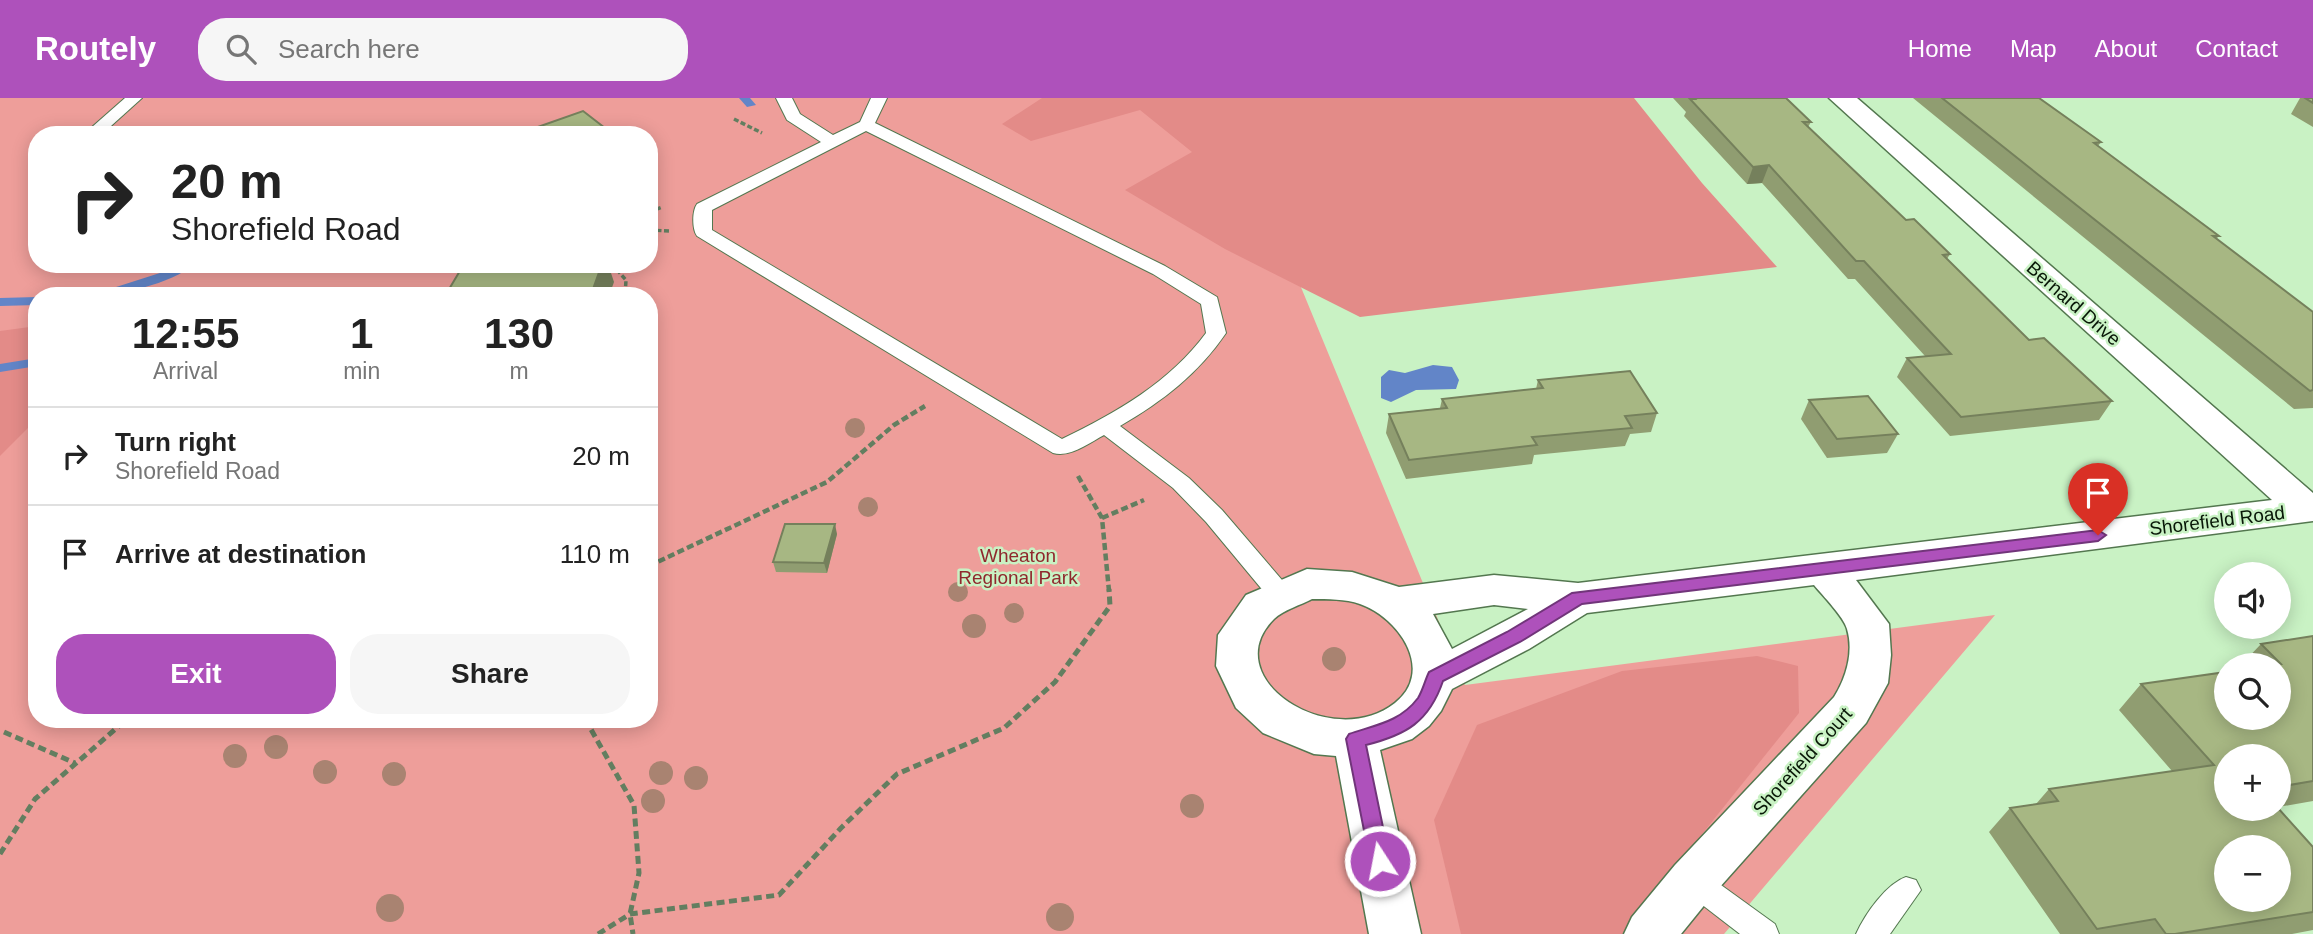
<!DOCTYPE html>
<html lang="en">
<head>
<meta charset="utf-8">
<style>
	:root { --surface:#fff; --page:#f6f6f6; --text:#222; --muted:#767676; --line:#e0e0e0; --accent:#ae51bb }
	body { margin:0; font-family:Arial,sans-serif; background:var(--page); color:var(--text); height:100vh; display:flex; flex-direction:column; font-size:26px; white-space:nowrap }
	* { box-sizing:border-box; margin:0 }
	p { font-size:23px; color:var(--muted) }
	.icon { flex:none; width:38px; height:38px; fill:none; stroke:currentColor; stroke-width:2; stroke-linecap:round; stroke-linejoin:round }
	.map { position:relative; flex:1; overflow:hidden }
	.side { position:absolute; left:28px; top:189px; width:630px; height:441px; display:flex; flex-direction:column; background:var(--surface); border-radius:28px; box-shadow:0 4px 18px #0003 }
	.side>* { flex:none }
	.top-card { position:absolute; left:28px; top:28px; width:630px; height:147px; border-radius:28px; box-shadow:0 4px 18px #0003; background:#fff; color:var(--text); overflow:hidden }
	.controls { position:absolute; left:2214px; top:464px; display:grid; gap:14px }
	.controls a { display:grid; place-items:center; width:77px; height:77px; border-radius:50%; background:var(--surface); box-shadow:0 4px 18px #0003; font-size:35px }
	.pin { position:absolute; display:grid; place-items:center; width:60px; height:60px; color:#fff; margin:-72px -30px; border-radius:50% 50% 50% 0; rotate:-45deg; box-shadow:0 0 7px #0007 }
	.pin .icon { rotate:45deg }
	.me { position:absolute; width:77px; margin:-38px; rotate:349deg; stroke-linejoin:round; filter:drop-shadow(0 0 5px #0008) }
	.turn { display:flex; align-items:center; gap:24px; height:147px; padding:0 28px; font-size:32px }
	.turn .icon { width:91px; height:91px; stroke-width:2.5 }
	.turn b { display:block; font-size:49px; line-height:60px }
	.eta { display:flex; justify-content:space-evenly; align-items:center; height:119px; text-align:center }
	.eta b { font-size:42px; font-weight:800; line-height:49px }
	.primary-button { display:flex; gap:14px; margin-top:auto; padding:14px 28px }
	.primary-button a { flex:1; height:80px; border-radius:28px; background:var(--accent); color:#fff; font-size:28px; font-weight:800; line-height:80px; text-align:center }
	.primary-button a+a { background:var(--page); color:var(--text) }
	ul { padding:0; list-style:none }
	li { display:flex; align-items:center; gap:21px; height:98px; padding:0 28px; border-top:2px solid var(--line) }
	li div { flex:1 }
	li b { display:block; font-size:26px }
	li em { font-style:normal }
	header { display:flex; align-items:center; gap:42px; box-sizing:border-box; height:98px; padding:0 35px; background:var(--accent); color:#fff }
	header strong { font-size:33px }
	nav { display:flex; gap:38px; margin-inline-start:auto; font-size:24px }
	.search { width:490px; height:63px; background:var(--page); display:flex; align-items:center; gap:18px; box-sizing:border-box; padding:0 24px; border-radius:28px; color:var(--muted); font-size:26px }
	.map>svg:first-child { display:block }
	.green { fill:#ee9e9a; fill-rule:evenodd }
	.forest { fill:#e38b88 }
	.water { fill:#6285c8 }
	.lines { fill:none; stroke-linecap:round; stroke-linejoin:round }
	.stream { fill:#6285c8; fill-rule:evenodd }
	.service-casing { stroke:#53774f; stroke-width:2 }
	.minor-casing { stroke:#53774f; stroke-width:3 }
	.path-far2 { stroke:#637e60; stroke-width:3.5; stroke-dasharray:5 2.5; stroke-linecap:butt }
	.path-far1 { stroke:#637e60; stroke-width:4.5; stroke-dasharray:7 3.5; stroke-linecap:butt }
	.path { stroke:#637e60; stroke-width:5; stroke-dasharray:8 4.5; stroke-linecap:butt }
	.service { fill:#fff; fill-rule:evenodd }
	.minor { fill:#fff; fill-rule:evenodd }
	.tree { fill:#a98371 }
	.wall { fill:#909d71 }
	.shaded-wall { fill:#75805c }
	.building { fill:#a7b783; stroke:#75805c; stroke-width:2; fill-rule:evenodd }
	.route { fill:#ae51bb; stroke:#71357a; stroke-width:2 }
	.labels { text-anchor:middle; stroke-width:5; stroke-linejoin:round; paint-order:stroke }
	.street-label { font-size:19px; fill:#091808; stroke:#c9f2c4 }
	.park-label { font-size:19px; fill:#8f282d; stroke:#c9f2c4 }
</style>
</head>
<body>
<header>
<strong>Routely</strong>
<div class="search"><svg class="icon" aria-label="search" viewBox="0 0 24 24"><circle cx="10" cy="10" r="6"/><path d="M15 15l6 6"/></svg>Search here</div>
<nav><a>Home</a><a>Map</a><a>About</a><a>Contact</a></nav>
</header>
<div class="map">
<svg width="2313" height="836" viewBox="0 0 2313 836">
	<rect width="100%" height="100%" fill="#c9f2c4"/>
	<path class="green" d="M0 0H1223L1465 587 1995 517 1724 836H0ZM37 37H649V166H37ZM37 198H649V621H37Z"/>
	<g class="forest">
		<polygon points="1042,0 1634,0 1702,85 1777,169 1360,219 1225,151 1125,92 1192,54 1140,12 1031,43 1002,26"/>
		<polygon points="37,228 37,321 0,358 0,233"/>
		<polygon points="1757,558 1798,568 1799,615 1622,836 1461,836 1434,722 1477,627 1622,573"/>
	</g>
	<polygon class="water" points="1433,267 1452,269 1459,282 1456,291 1416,292 1391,304 1381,300 1381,279 1389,272 1405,275"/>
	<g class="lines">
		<g class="stream">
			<polygon points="739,0 750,0 756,7 747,9"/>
			<path d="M178 166H194C172 186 117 198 88 198L163 174Z"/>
			<polygon points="37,199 37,207 0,208 0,200"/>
			<polygon points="37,260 37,268 0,274 0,266"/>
		</g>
		<g class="service-casing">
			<g id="service">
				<polygon points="125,0 142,0 101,37 83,37"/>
				<path d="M776 0H792L800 16 833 37 860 24 871 0H887L875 25 1165 168 1217 199 1226 235C1198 276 1163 303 1120 328L1189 380 1222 412 1288 489 1291 495 1288 501 1279 504 1270 501 1206 424 1173 390 1104 337C1089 345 1070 360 1053 355L697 138C692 131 692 113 697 106L821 44 787 22ZM866 33 1153 176 1201 206 1206 235C1170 284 1116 315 1062 341L712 132V112Z"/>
				<polygon points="1693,770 1703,774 1775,826 1779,836 1740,836 1683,792 1678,783 1683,774"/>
				<path d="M1906 779 1916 782 1921 792 1890 836H1856C1865 816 1886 786 1906 779Z"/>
			</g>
		</g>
		<g class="minor-casing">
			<path id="minor" d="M1829 0H1857L2313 395V423L1856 482 1889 526 1891 557 1888 585 1866 625 1711 799 1681 836H1624L1632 819 1675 767 1834 599C1846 580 1854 554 1847 531 1844 519 1823 498 1814 487L1587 515 1529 551 1452 591 1441 613 1429 628 1412 641 1380 652 1421 836H1369L1336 658 1314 656 1263 635 1236 610 1216 568 1218 537 1246 497 1307 471 1352 474 1399 489 1494 477 1578 485 2272 402ZM1312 501C1328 501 1345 501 1360 506 1398 519 1436 572 1395 605 1331 655 1215 580 1274 521 1283 512 1301 507 1312 501ZM1494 507 1528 511 1452 551 1433 516Z"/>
		</g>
		<g class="path-far2">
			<polyline points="734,21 762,35"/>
			<polyline points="649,114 662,109"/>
			<polyline points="649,132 669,133"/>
			<polyline points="612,166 626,182 625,198"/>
		</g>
		<g class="path-far1">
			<polyline points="1078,378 1102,420 1109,493"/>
			<polyline points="1102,420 1144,402"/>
			<polyline points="649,468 827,384 894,327 925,308"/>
		</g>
		<g class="path">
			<polyline points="585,621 634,707 639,775 630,816 633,836"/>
			<polyline points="4,634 75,665"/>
			<polyline points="0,756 35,701 127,621"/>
			<polyline points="598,836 630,816 779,797 841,730 897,676 1004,630 1055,584 1110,508 1109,491"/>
		</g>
		<use href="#service" class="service"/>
		<use href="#minor" class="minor"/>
	</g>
	<g class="tree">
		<circle cx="855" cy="330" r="10"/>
		<circle cx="868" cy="409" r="10"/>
		<circle cx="958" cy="494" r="10"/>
		<circle cx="1014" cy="515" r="10"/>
		<circle cx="974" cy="528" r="12"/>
		<circle cx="1334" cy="561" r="12"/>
		<circle cx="276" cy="649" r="12"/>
		<circle cx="235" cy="658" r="12"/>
		<circle cx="325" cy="674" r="12"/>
		<circle cx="661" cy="675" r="12"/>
		<circle cx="394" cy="676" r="12"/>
		<circle cx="696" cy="680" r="12"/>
		<circle cx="653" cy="703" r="12"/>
		<circle cx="1192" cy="708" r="12"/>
		<circle cx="390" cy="810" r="14"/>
		<circle cx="1060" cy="819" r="14"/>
	</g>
	<g class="wall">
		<polygon points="1673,0 1786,0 1811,24 1808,29 1906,122 1950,156 1947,161 2029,242 2112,303 2099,322 1950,338 1897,279 1907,260 1925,258 1855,181 1848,181 1762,85 1747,86 1684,18 1686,14"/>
		<polygon points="1913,0 2039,0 2101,44 2098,48 2219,138 2216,141 2313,214 2313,310 2294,311"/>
		<polygon points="2300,0 2313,0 2313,29 2291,16"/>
		<polygon points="1538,282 1657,315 1651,334 1630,336 1625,348 1534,357 1532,366 1406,381 1386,335 1389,316 1440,310 1442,301 1536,291"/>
		<polygon points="1809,302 1898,336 1887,355 1827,360 1801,321"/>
		<polygon points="837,436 827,475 776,474 773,464"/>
		<polygon points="2313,538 2313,703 2278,709 2278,658 2226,658 2313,749 2313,832 2292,836 2060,836 1989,734 2010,710 2036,706 2049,691 2172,673 2119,612 2141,586 2278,567 2241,567 2261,546"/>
	</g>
	<g class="shaded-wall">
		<polygon points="1769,67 1762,85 1747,86 1753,69"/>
		<polygon points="602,166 608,166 614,184 609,198 578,198"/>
		<polygon points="835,426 837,436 827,475 824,465"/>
		<polygon points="305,621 316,621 308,625"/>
	</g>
	<g class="building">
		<polygon points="1694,0 1786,0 1811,24 1803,24 1906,122 1914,121 1950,156 1943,157 2029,242 2044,240 2112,303 1961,319 1907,260 1951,256 1864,163 1856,163 1769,67 1753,69 1690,1 1695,1"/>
		<polygon points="1942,0 2039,0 2101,44 2094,45 2219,138 2213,138 2313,214 2313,292 2310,293"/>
		<polygon points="2305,0 2313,0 2313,5"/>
		<polygon points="583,13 614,37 515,37"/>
		<polygon points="464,166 602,166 593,191 578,198 445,198"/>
		<polygon points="1630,273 1657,315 1625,318 1632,330 1532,339 1537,347 1409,362 1389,316 1447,310 1442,301 1543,290 1538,282"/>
		<polygon points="1868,298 1898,336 1837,341 1809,302"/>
		<polygon points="785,426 835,426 824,465 773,464"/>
		<path d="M2313 538V683L2278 689V658H2226V710H2278L2313 749V814L2175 836H2166L2155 821 2097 831 2010 710 2058 703 2049 691 2214 667 2141 586 2226 574V620H2278V567H2275L2281 566 2261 546ZM2226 749H2278V802H2226Z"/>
	</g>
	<path class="route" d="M2098 432 2106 437 2098 443 1582 506 1520 544 1443 583C1429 624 1406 637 1366 647L1390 763 1387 769 1380 772 1373 769 1370 763 1346 641 1349 636C1375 627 1400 624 1418 600 1423 592 1425 582 1429 574L1507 534 1572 495Z"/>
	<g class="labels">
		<g class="street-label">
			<text transform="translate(2074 205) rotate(41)" y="7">Bernard Drive</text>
			<text transform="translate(2217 422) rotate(-7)" y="7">Shorefield Road</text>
			<text transform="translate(1802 663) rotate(-48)" y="7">Shorefield Court</text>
		</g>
		<g class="park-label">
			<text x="1018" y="464">Wheaton<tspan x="1018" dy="22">Regional Park</tspan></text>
		</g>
	</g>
</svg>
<div class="controls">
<a><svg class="icon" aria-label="sound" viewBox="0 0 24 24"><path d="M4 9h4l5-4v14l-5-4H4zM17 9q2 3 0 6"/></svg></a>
<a><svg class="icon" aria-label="search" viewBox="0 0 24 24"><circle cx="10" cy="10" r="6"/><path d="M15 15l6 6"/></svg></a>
<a>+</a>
<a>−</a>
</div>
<div class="pin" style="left:2098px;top:437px;background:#d93025"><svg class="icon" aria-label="arrive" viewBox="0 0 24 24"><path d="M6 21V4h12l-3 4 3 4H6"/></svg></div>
<svg class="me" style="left:1380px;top:763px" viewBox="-20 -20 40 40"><circle r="17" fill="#ae51bb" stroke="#fff" stroke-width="3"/><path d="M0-11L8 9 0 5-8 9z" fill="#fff"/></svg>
<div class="top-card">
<div class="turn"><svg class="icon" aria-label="right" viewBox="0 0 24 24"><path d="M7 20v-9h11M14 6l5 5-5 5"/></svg><div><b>20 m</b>Shorefield Road</div></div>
</div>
<section class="side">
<div class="eta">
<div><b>12:55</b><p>Arrival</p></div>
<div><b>1</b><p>min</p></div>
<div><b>130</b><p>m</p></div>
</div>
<ul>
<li><svg class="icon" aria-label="right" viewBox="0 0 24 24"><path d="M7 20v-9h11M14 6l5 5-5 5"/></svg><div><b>Turn right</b><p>Shorefield Road</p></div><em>20 m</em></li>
<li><svg class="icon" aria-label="arrive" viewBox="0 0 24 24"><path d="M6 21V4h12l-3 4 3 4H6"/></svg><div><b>Arrive at destination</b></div><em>110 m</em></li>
</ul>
<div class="primary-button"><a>Exit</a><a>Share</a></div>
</section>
</div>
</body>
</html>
